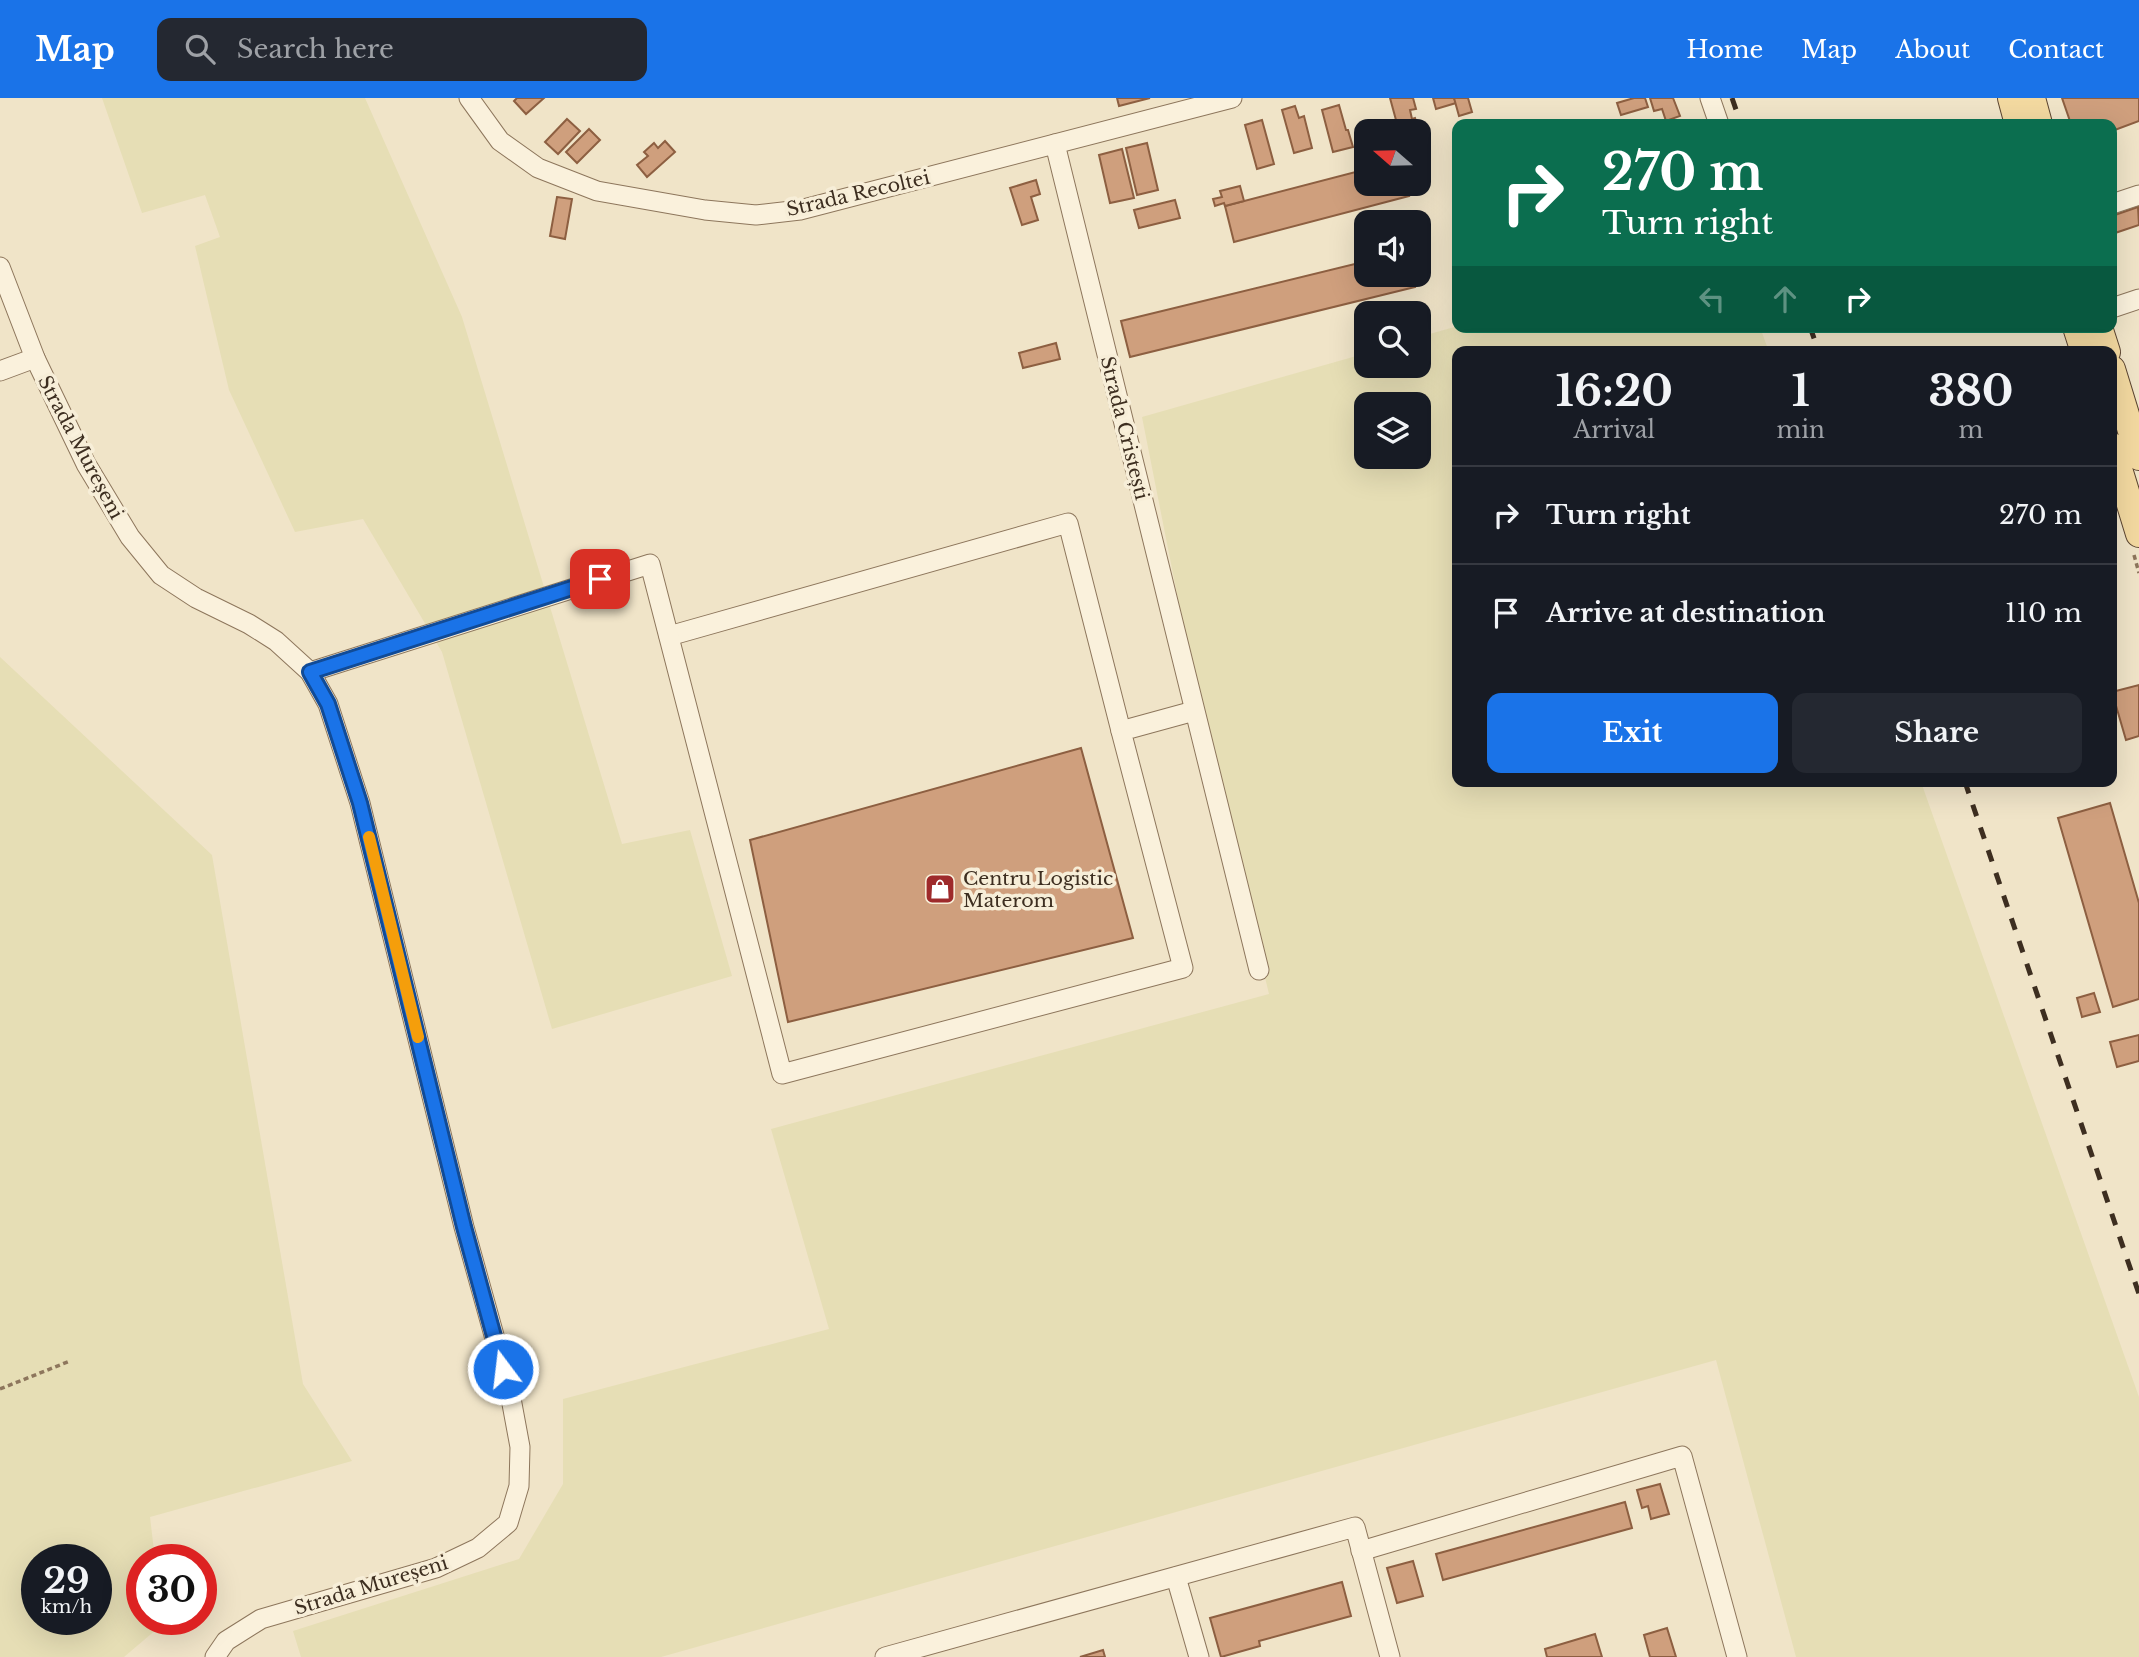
<!DOCTYPE html>
<html lang="en">
<head>
<meta charset="utf-8">
<style>
	:root { --surface:#171b24; --page:#242831; --text:#f1f3f6; --muted:#9ea1a6; --line:#363941; --accent:#1a73e8 }
	body { margin:0; font-family:"Libre Baskerville",serif; background:var(--page); color:var(--text); height:100vh; display:flex; flex-direction:column; font-size:26px; white-space:nowrap }
	* { box-sizing:border-box; margin:0 }
	p { font-size:23px; color:var(--muted) }
	.icon { flex:none; width:38px; height:38px; fill:none; stroke:currentColor; stroke-width:2; stroke-linecap:round; stroke-linejoin:round }
	.map { position:relative; flex:1; overflow:hidden }
	.panel { position:absolute; left:1452px; top:248px; width:665px; height:441px; display:flex; flex-direction:column; background:var(--surface); border-radius:14px; box-shadow:0 7px 28px #0002 }
	.panel>* { flex:none }
	.top-card { position:absolute; left:1452px; top:21px; width:665px; height:214px; border-radius:14px; box-shadow:0 7px 28px #0002; background:#0b6e4f; color:#fff; overflow:hidden }
	.needle { width:46px; rotate:290deg }
	.buttons { position:absolute; left:1354px; top:21px; display:grid; gap:14px }
	.buttons a { display:grid; place-items:center; width:77px; height:77px; border-radius:14px; background:var(--surface); box-shadow:0 7px 28px #0002; font-size:35px }
	.speed { position:absolute; left:21px; top:1446px; display:flex; gap:14px; font-size:35px; font-weight:700; text-align:center }
	.speed>* { display:grid; place-content:center; width:91px; height:91px; border-radius:50%; background:var(--surface); box-shadow:0 7px 28px #0002; line-height:1 }
	.speed small { font-size:18px; font-weight:400 }
	.speed .limit { border:10px solid #d22; background:#fff; color:#111 }
	.pin { position:absolute; display:grid; place-items:center; width:60px; height:60px; color:#fff; margin:-30px; border-radius:14px; box-shadow:0 4px 10px #0006 }
	.me { position:absolute; width:77px; margin:-38px; rotate:345deg; stroke-linejoin:round; filter:drop-shadow(0 0 5px #0008) }
	.turn { display:flex; align-items:center; gap:24px; height:147px; padding:0 35px; font-size:32px }
	.turn .icon { width:91px; height:91px; stroke-width:2.5 }
	.turn b { display:block; font-size:49px; line-height:60px }
	.lanes { display:flex; align-items:center; height:66px; padding:0 35px; background:#0003; justify-content:center; gap:35px; direction:ltr }
	.lanes .off { opacity:.35 }
	.eta { display:flex; justify-content:space-evenly; align-items:center; height:119px; text-align:center }
	.eta b { font-size:42px; font-weight:800; line-height:49px }
	.button { display:flex; gap:14px; margin-top:auto; padding:14px 35px }
	.button a { flex:1; height:80px; border-radius:14px; background:var(--accent); color:#fff; font-size:28px; font-weight:800; line-height:80px; text-align:center }
	.button a+a { background:var(--page); color:var(--text) }
	ul { padding:0; list-style:none }
	li { display:flex; align-items:center; gap:21px; height:98px; padding:0 35px; border-top:2px solid var(--line) }
	li div { flex:1 }
	li b { display:block; font-size:26px }
	li em { font-style:normal }
	header { display:flex; align-items:center; gap:42px; box-sizing:border-box; height:98px; padding:0 35px; background:var(--accent); color:#fff }
	header strong { font-size:33px }
	nav { display:flex; gap:38px; margin-inline-start:auto; font-size:24px }
	.search { width:490px; height:63px; background:var(--page); display:flex; align-items:center; gap:18px; box-sizing:border-box; padding:0 24px; border-radius:14px; color:var(--muted); font-size:26px }
	.map>svg:first-child { display:block }
	.farmland { fill:#e6deb5; fill-rule:evenodd }
	.building { fill:#cf9f7d; stroke:#8d5f41; stroke-width:2 }
	.lines { fill:none; stroke-linecap:round; stroke-linejoin:round }
	.minor-casing { stroke:#8d765c; stroke-width:21 }
	.major-casing { stroke:#5b4430; stroke-width:28 }
	.path { stroke:#8d765c; stroke-width:3.5; stroke-dasharray:5 3.5; stroke-linecap:butt }
	.minor { stroke:#faf1dc; stroke-width:19 }
	.major { stroke:#f3d9a0; stroke-width:26 }
	.rail { stroke:#3d2e20; stroke-width:5; stroke-dasharray:12 12; stroke-linecap:butt }
	.route-casing { stroke:#114b97; stroke-width:18 }
	.route { stroke:#1a73e8; stroke-width:12 }
	.slow { stroke:#f59e0b; stroke-width:12 }
	.labels { text-anchor:middle; stroke-width:7; stroke-linejoin:round; paint-order:stroke }
	.street-label { font-size:19px; fill:#3d2e20; stroke:#f7eed8 }
	.poi-label { font-size:19px; fill:#3d2e20; stroke:#f7eed8; text-anchor:start }
</style>
</head>
<body>
<header>
<strong>Map</strong>
<div class="search"><svg class="icon" aria-label="search" viewBox="0 0 24 24"><circle cx="10" cy="10" r="6"/><path d="M15 15l6 6"/></svg>Search here</div>
<nav><a>Home</a><a>Map</a><a>About</a><a>Contact</a></nav>
</header>
<div class="map">
<svg width="2139" height="1559" viewBox="0 0 2139 1559">
	<rect width="100%" height="100%" fill="#f0e4c8"/>
	<g class="farmland">
		<polygon points="102,0 365,0 462,219 622,746 690,732 732,878 552,931 442,554 363,421 295,434 229,292 195,148 220,139 205,97 142,115"/>
		<path d="M1458 228 1760 229 1769 254H1458V684H1921L2139 1299V1559H1796L1716 1262 661 1559H301L293 1533 519 1461 563 1386V1301L829 1231 771 1031 1269 896 1196 592 1142 319 1367 255V268H1419V239ZM1367 306H1419V359H1367Z"/>
		<path d="M0 559 212 757 303 1286 352 1363 150 1419 155 1461H142V1521H163L164 1525 124 1559H0ZM37 1461H96V1521H37Z"/>
	</g>
	<g class="building">
		<polygon points="517,0 544,0 526,16 514,3"/>
		<polygon points="1117,0 1150,0 1119,8"/>
		<polygon points="1390,0 1413,0 1416,11 1410,12 1412,21 1415,20 1419,34 1399,33"/>
		<polygon points="1433,0 1454,0 1456,5 1436,11"/>
		<polygon points="1454,0 1468,0 1472,14 1459,18"/>
		<polygon points="1634,0 1645,0 1648,9 1621,17 1617,5"/>
		<polygon points="1650,0 1673,0 1680,18 1666,23 1662,11 1654,13"/>
		<polygon points="2062,0 2139,0 2139,23 2112,33 2112,26 2071,26"/>
		<polygon points="1339,7 1346,32 1348,32 1353,49 1333,54 1322,12"/>
		<polygon points="1295,8 1299,20 1304,18 1312,50 1294,55 1282,12"/>
		<polygon points="567,21 580,33 558,56 545,44"/>
		<polygon points="1262,22 1274,66 1257,71 1245,27"/>
		<polygon points="589,31 600,42 577,65 566,54"/>
		<polygon points="665,43 675,54 647,79 637,67 648,58 644,54 654,45 658,50"/>
		<polygon points="1147,45 1158,92 1137,97 1126,50"/>
		<polygon points="1122,51 1134,100 1110,105 1099,57"/>
		<polygon points="1367,71 1367,86 1405,86 1409,98 1234,144 1225,108"/>
		<polygon points="1036,82 1040,96 1031,99 1038,122 1022,127 1010,90"/>
		<polygon points="1240,88 1244,103 1225,108 1224,105 1215,108 1213,101 1222,99 1220,93"/>
		<polygon points="557,99 572,101 565,141 550,138"/>
		<polygon points="1175,102 1180,120 1139,130 1134,112"/>
		<polygon points="2138,109 2139,127 2112,136 2112,110 2115,117"/>
		<polygon points="1367,163 1367,177 1412,177 1415,189 1130,259 1121,223"/>
		<polygon points="1056,245 1060,261 1023,270 1019,255"/>
		<polygon points="2139,587 2139,638 2126,642 2112,594"/>
		<polygon points="1081,650 1133,840 788,924 750,742"/>
		<polygon points="2110,705 2139,805 2139,901 2113,909 2058,720"/>
		<polygon points="2094,895 2100,914 2082,919 2077,900"/>
		<polygon points="2139,937 2139,963 2117,969 2110,944"/>
		<polygon points="1660,1386 1669,1416 1651,1421 1648,1408 1642,1410 1637,1392"/>
		<polygon points="1625,1404 1632,1430 1443,1482 1436,1456"/>
		<polygon points="1413,1463 1423,1498 1397,1505 1387,1470"/>
		<polygon points="1342,1484 1351,1518 1259,1543 1260,1548 1221,1559 1210,1520"/>
		<polygon points="1667,1530 1676,1559 1650,1559 1644,1537"/>
		<polygon points="1595,1536 1602,1559 1547,1559 1545,1551"/>
		<polygon points="1103,1552 1105,1559 1080,1559"/>
	</g>
	<g class="lines">
		<g class="minor-casing">
			<g id="minor">
				<polyline points="469,0 500,43 538,70 597,93 705,112 756,117 800,112 1232,0"/>
				<polyline points="1710,0 1719,26"/>
				<polyline points="1055,46 1259,872"/>
				<polyline points="2112,106 2139,97"/>
				<polyline points="0,169 35,260 86,366 130,439 161,477 196,500 249,526 276,543 310,574 328,606 360,705 464,1129 510,1295 520,1349 519,1388 508,1425 478,1450 436,1470 261,1521 226,1543 215,1559"/>
				<polyline points="2112,210 2139,201"/>
				<polyline points="0,273 35,260"/>
				<polyline points="669,538 1068,425 1121,633"/>
				<polyline points="310,574 650,466 782,976 1183,870 1121,633 1194,613"/>
				<polyline points="1361,1453 1682,1358 1737,1559"/>
				<polyline points="1176,1479 1199,1559"/>
				<polyline points="885,1559 1355,1429 1390,1559"/>
			</g>
		</g>
		<g class="major-casing">
			<g id="major">
				<polyline points="2011,0 2018,26"/>
				<polyline points="2032,0 2039,26"/>
				<polyline points="2076,229 2084,254"/>
				<polyline points="2099,229 2107,254"/>
				<polyline points="2112,271 2139,359"/>
				<polyline points="2112,348 2139,436"/>
			</g>
		</g>
		<g class="path">
			<polyline points="2134,457 2139,475"/>
			<polyline points="0,1291 70,1263"/>
		</g>
		<use href="#minor" class="minor"/>
		<use href="#major" class="major"/>
		<g class="rail">
			<polyline points="1732,0 1741,26"/>
			<polyline points="1810,229 1819,254"/>
			<polyline points="1965,684 2139,1196"/>
		</g>
	</g>
	<g class="lines">
		<g class="route-casing">
			<polyline id="route" points="503,1271 464,1129 360,705 328,606 310,574 600,481"/>
		</g>
		<use href="#route" class="route"/>
		<polyline class="slow" points="369,739 418,939"/>
	</g>
	<defs>
		<g id="shop-square" transform="scale(1.575)"><rect x="-9" y="-9" width="18" height="18" rx="4" fill="#9e2a2b" stroke="#f7eed8"/><path d="M-5-2.5h2.3a2.7 3.5 0 0 1 5.4 0H5L5.5 6h-11ZM-1.5-2.5h3a1.5 2.3 0 0 0-3 0Z" fill="#fff"/></g>
	</defs>
	<g fill-rule="evenodd">
		<use href="#shop-square" x="940" y="791"/>
	</g>
	<g class="labels">
		<g class="street-label">
			<text transform="translate(858 95) rotate(-13)" y="7">Strada Recoltei</text>
			<text transform="translate(1125 330) rotate(76)" y="7">Strada Cristești</text>
			<text transform="translate(81 349) rotate(62)" y="7">Strada Mureșeni</text>
			<text transform="translate(371 1487) rotate(-17)" y="7">Strada Mureșeni</text>
		</g>
		<g class="poi-label">
			<text x="963" y="787">Centru Logistic<tspan x="963" dy="22">Materom</tspan></text>
		</g>
	</g>
</svg>
<div class="buttons">
<a><svg class="needle" viewBox="-14 -14 28 28"><path d="M0-13l5 13h-10z" fill="#e53935"/><path d="M0 13l5-13h-10z" fill="#9ea1a6"/></svg></a>
<a><svg class="icon" aria-label="sound" viewBox="0 0 24 24"><path d="M4 9h4l5-4v14l-5-4H4zM17 9q2 3 0 6"/></svg></a>
<a><svg class="icon" aria-label="search" viewBox="0 0 24 24"><circle cx="10" cy="10" r="6"/><path d="M15 15l6 6"/></svg></a>
<a><svg class="icon" aria-label="layers" viewBox="0 0 24 24"><path d="M12 4l9 5-9 5-9-5zM3 14l9 5 9-5"/></svg></a>
</div>
<div class="speed"><div>29<small>km/h</small></div><div class="limit">30</div></div>
<div class="pin" style="left:600px;top:481px;background:#d93025"><svg class="icon" aria-label="arrive" viewBox="0 0 24 24"><path d="M6 21V4h12l-3 4 3 4H6"/></svg></div>
<svg class="me" style="left:503px;top:1271px" viewBox="-20 -20 40 40"><circle r="17" fill="#1a73e8" stroke="#fff" stroke-width="3"/><path d="M0-11L8 9 0 5-8 9z" fill="#fff"/></svg>
<div class="top-card">
<div class="turn"><svg class="icon" aria-label="right" viewBox="0 0 24 24"><path d="M7 20v-9h11M14 6l5 5-5 5"/></svg><div><b>270 m</b>Turn right</div></div>
<div class="lanes"><svg class="icon off" aria-label="left" viewBox="0 0 24 24"><path d="M17 20v-9H6M10 6l-5 5 5 5"/></svg><svg class="icon off" aria-label="ahead" viewBox="0 0 24 24"><path d="M12 20V5M6 11l6-6 6 6"/></svg><svg class="icon" aria-label="right" viewBox="0 0 24 24"><path d="M7 20v-9h11M14 6l5 5-5 5"/></svg></div>
</div>
<section class="panel">
<div class="eta">
<div><b>16:20</b><p>Arrival</p></div>
<div><b>1</b><p>min</p></div>
<div><b>380</b><p>m</p></div>
</div>
<ul>
<li><svg class="icon" aria-label="right" viewBox="0 0 24 24"><path d="M7 20v-9h11M14 6l5 5-5 5"/></svg><div><b>Turn right</b></div><em>270 m</em></li>
<li><svg class="icon" aria-label="arrive" viewBox="0 0 24 24"><path d="M6 21V4h12l-3 4 3 4H6"/></svg><div><b>Arrive at destination</b></div><em>110 m</em></li>
</ul>
<div class="button"><a>Exit</a><a>Share</a></div>
</section>
</div>
</body>
</html>
